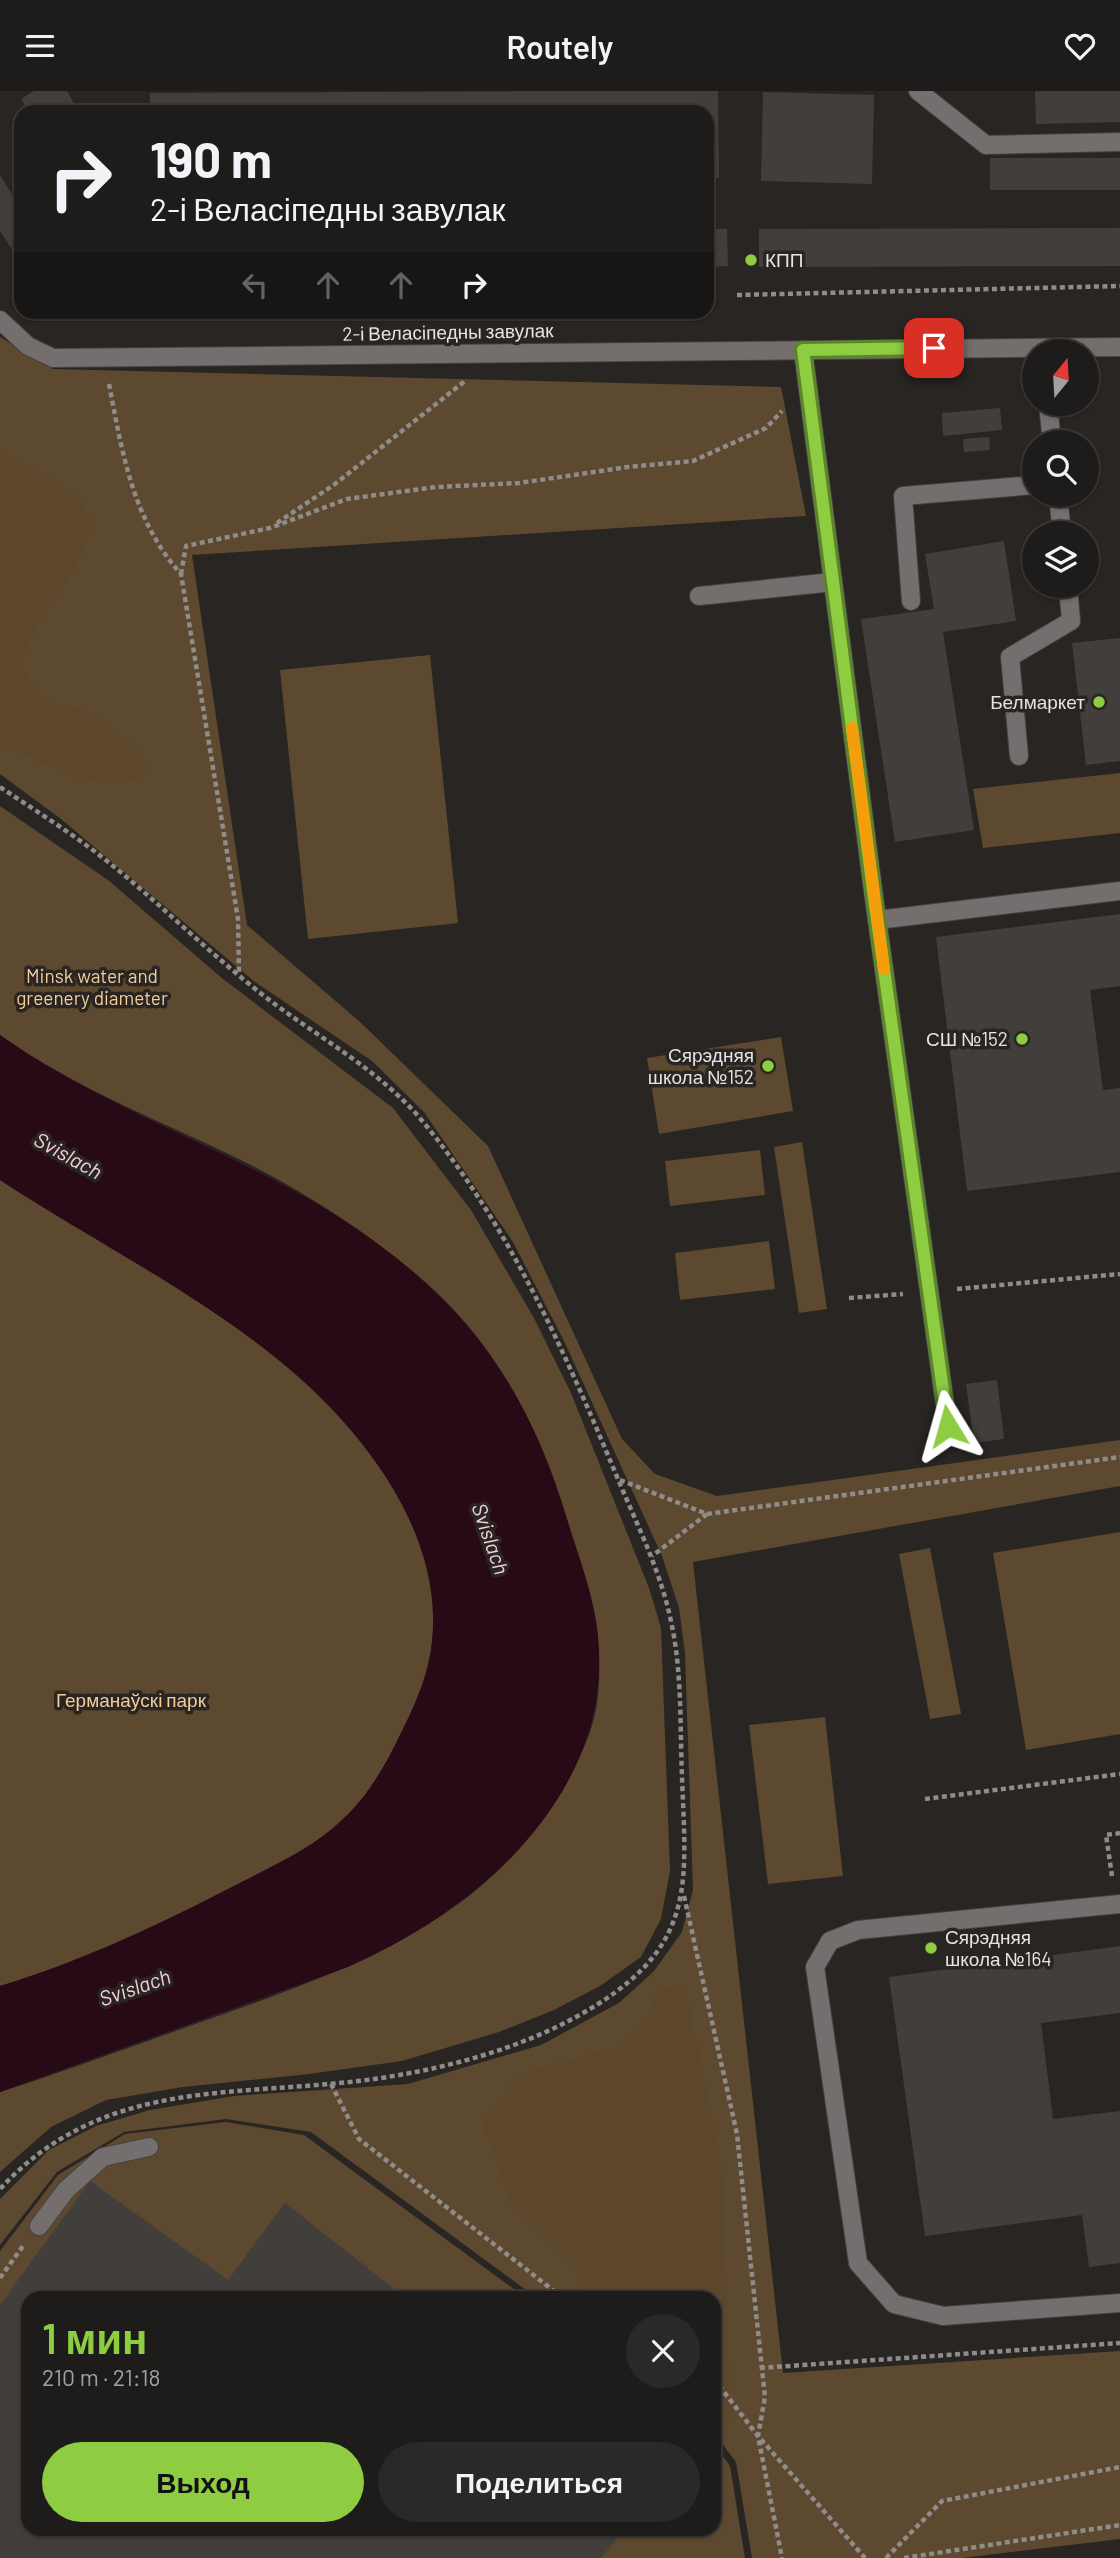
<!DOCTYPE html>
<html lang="ru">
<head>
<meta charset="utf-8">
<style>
	:root { --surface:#1e1c1a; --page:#2b2927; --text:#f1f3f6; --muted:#a1a1a2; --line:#3c3a39; --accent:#8ecd42 }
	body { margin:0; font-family:Barlow,sans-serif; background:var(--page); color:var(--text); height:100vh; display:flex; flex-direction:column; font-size:26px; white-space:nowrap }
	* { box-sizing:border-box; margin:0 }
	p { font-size:23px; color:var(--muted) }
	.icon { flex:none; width:38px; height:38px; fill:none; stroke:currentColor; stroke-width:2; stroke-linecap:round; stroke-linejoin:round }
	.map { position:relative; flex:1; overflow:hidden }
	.details { position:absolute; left:21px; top:2200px; width:700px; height:245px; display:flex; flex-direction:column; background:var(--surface); border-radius:21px; box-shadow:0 2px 5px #0004,0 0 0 2px var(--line) }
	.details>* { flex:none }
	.guide { position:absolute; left:14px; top:14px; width:700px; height:214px; border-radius:21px; box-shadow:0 2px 5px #0004,0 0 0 2px var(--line); background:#1e1c1a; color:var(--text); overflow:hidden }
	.needle { width:46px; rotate:18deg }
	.controls { position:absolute; left:1022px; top:248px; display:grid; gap:14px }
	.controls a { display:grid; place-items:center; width:77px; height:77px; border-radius:50%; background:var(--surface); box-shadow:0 2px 5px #0004,0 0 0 2px var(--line); font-size:35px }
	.pin { position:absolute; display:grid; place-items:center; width:60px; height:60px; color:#fff; margin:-30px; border-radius:14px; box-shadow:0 4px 10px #0006 }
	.me { position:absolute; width:77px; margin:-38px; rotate:352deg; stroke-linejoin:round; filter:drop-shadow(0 0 5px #0008) }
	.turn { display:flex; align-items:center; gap:24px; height:147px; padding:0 21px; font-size:32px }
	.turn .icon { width:91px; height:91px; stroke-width:2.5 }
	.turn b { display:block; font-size:49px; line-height:60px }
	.lanes { display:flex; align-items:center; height:66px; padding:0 21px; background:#0003; justify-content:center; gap:35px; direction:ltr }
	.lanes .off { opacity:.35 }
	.round { display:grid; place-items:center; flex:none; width:74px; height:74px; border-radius:37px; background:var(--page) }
	.overview { display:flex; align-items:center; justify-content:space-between; height:119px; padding:0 21px }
	h1 { font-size:42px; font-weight:600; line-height:52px; color:var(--accent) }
	.action { display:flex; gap:14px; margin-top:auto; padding:14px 21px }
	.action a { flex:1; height:80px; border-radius:42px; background:var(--accent); color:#111; font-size:28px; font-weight:600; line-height:80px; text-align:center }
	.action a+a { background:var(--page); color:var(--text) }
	header { display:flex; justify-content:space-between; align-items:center; height:91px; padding:0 21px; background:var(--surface); font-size:32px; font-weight:600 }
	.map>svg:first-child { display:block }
	.green { fill:#5d492f }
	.forest { fill:#5c472a }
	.water { fill:#270a15 }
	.building { fill:#423e3c }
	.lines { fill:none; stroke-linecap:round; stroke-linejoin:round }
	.service-casing { stroke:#444140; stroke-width:20 }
	.path { stroke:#8f8c8a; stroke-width:4.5; stroke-dasharray:5 3.5; stroke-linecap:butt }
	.service { stroke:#746f6e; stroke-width:18 }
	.route-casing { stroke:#5c852b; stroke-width:18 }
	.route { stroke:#8ecd42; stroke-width:12 }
	.slow { stroke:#f59e0b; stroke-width:12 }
	.poi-dot { fill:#8ecd42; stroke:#282523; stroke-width:2.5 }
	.labels { text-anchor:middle; stroke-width:7; stroke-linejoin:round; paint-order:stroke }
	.poi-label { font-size:19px; fill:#e6e3e2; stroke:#282523; text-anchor:end }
	.street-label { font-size:19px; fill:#e6e3e2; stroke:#282523 }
	.park-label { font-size:19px; fill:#f4cc98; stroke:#282523 }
	.water-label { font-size:21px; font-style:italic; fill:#f6cdd9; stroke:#282523 }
</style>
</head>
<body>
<header><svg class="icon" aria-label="menu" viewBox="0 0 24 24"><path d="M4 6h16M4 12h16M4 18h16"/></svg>Routely<svg class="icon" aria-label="heart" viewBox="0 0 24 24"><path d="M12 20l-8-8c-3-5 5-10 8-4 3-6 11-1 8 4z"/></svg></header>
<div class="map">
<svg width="1120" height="2467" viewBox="0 0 1120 2467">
	<rect width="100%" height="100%" fill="#282523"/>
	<g class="green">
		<polygon points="0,246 53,278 781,296 806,425 192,464 247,834 359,930 488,1055 622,1348 655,1383 717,1405 1120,1349 1120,1395 693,1471 783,2282 1120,2260 1120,2448 962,2467 752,2467 736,2371 714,2342 714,2207 537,2207 311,2041 226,2028 124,2041 57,2081 0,2154 0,2108 49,2059 96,2035 150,2019 234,2005 408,1993 541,1954 619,1912 654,1880 682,1841 693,1799 685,1562 679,1517 662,1465 564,1250 513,1151 424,1021 372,970 255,891 61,728 0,683"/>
		<polygon points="430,564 458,832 308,848 280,579"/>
		<polygon points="1120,682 1120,742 983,757 973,698"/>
		<path d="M0 715 108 789 223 888 393 1017 471 1119 534 1227 571 1302 649 1497 661 1537 670 1780 661 1828 641 1866 600 1895 554 1919 499 1941 402 1970 309 1983 183 1996 106 2009 51 2036 0 2081V2001C63 1981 124 1958 187 1936 330 1885 481 1839 562 1699 577 1672 593 1643 597 1612 605 1556 590 1505 574 1452 543 1345 503 1256 416 1183 366 1141 309 1104 251 1074 167 1032 77 999 0 944Z"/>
		<polygon points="781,946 793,1020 659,1043 647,967"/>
		<polygon points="802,1051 827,1218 799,1222 774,1056"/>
		<polygon points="760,1059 765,1104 670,1115 665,1070"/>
		<path d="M0 1089C105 1158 240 1223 326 1312 387 1374 442 1460 432 1551 429 1582 416 1612 402 1640 387 1672 369 1704 343 1728 314 1757 272 1775 236 1794 160 1833 83 1870 0 1895Z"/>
		<polygon points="769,1150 775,1198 680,1209 675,1162"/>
		<polygon points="1120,1441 1120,1643 1026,1659 993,1462"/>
		<polygon points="930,1457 961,1623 930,1628 899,1463"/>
		<polygon points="825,1626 843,1785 768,1793 749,1634"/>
		<polygon points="226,2031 304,2044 526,2207 28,2207 28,2438 714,2438 714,2354 730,2375 745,2467 0,2467 0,2160 58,2084 125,2043"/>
	</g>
	<g class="forest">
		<path d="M0 362 27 374 79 407 91 429C88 441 85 455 80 466 63 504 27 533 22 577L44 610 77 617 94 626 140 659 146 675 141 687C93 703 42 671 0 650Z"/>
		<polygon points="685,1895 722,2081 730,2332 714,2322 714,2207 589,2207 571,2169 514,2117 482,2031 523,1982 615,1957 647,1929 658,1898"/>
	</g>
	<path class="water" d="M0 944C119 1029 264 1067 382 1156 479 1228 533 1313 567 1428 580 1470 598 1515 599 1559 606 1709 474 1821 348 1876L0 2001V1895C83 1870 160 1833 236 1794 272 1775 314 1757 343 1728 369 1704 387 1672 402 1640 416 1612 429 1582 432 1551 442 1460 387 1374 326 1312 240 1223 105 1158 0 1089Z"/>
	<g class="building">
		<polygon points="34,0 67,0 79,21 29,21 21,8"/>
		<polygon points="535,0 718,0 719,87 707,87 707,21 150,21 150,2"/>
		<polygon points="1035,0 1120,0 1120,31 1036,33"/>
		<polygon points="763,1 874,4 872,93 761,90"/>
		<rect x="990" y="67" width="130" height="32"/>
		<polygon points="0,84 21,118 21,172 0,140"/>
		<polygon points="1120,137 1120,175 759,176 759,138"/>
		<polygon points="707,138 727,138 728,175 707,176"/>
		<rect x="746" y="163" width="10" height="13"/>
		<polygon points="115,220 463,220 463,223 115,227"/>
		<polygon points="616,220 678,220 678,223 616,224"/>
		<polygon points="1000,317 1002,339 943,345 942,322"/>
		<polygon points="989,346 990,359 964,361 963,348"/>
		<polygon points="1004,450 1016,530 943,541 974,739 895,751 861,528 934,518 925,463"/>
		<polygon points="1120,547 1120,670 1086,674 1072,552"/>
		<polygon points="1120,823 1120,895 1090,899 1103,999 1120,997 1120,1081 967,1100 936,846"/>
		<polygon points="997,1289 1004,1348 974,1352 966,1293"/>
		<polygon points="1120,1855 1120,1922 1041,1932 1053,2028 1120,2020 1120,2172 1089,2176 1082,2124 925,2145 889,1886"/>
		<polygon points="90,2090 228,2189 285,2112 406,2207 28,2207 28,2438 624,2438 601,2467 0,2467 0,2214"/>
	</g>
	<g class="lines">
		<g class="service-casing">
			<g id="service">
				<polyline points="918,0 986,54 1120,51"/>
				<polyline points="0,229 28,255 53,267 1120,256"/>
				<polyline points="803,259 874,807 948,1335"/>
				<polyline points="1048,313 1052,352"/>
				<polyline points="1058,404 1062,443"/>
				<polyline points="699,505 833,491"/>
				<polyline points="911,510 903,405 1034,394"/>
				<polyline points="1019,665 1010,566 1071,530 1068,495"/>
				<polyline points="877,829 1120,800"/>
				<polyline points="1120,1813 858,1839 830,1850 815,1876 858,2172 894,2213 943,2225 1120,2212"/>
				<polyline points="39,2135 66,2099 103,2066 149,2056"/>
			</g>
		</g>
		<g class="path">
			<polyline points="737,204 1120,195"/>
			<path d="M109 293C122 361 133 430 181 483L238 828 239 883"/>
			<polyline points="277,432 335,393 465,290"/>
			<polyline points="181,483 186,455 270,437 347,408 436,396 519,392 628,376 693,370 766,337 782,320"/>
			<path d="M0 696C36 720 73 743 107 770 163 815 214 867 272 911 324 950 382 981 424 1032 512 1139 567 1266 620 1393 640 1440 662 1484 672 1535 682 1583 680 1637 682 1686 686 1790 696 1851 598 1913 532 1955 451 1977 374 1988 236 2007 104 1985 0 2098"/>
			<polyline points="957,1198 1120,1183"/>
			<polyline points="849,1207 903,1203"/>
			<polyline points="620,1389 707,1423 652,1465"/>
			<polyline points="707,1423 1120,1366"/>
			<polyline points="925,1708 1120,1683"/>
			<polyline points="1112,1785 1106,1744 1120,1742"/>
			<polyline points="684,1805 737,2043 765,2306 758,2345 865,2467"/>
			<polyline points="331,1993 359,2048 563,2207"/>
			<polyline points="0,2187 23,2155"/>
			<polyline points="760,2277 1120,2252"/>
			<polyline points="714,2288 758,2345 782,2467"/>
			<polyline points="886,2467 942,2410 1120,2376"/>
			<polyline points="904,2467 1120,2434"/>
		</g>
		<use href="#service" class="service"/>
	</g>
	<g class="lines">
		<g class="route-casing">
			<polyline id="route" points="934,257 803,259 874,807 948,1335"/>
		</g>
		<use href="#route" class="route"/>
		<polyline class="slow" points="852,637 884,878"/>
	</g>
	<g class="poi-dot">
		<circle cx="751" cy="169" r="7"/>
		<circle cx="1099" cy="611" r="7"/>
		<circle cx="1022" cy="948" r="7"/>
		<circle cx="768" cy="975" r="7"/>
		<circle cx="931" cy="1857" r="7"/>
	</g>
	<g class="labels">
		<g class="poi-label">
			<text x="765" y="176" text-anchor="start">КПП</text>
			<text x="1085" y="618">Белмаркет</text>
			<text x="1008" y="955">СШ №152</text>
			<text x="754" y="971">Сярэдняя<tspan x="754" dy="22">школа №152</tspan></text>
			<text x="945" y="1853" text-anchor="start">Сярэдняя<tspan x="945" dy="22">школа №164</tspan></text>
		</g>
		<g class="street-label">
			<text transform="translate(448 241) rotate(-1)" y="7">2-і Веласіпедны завулак</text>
		</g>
		<g class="park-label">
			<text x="92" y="892">Minsk water and<tspan x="92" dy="22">greenery diameter</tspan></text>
			<text x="131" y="1616">Германаўскі парк</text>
		</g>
		<g class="water-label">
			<text transform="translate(68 1065) rotate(29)" y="7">Svislach</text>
			<text transform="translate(490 1448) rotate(71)" y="7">Svislach</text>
			<text transform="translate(135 1897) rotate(-19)" y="7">Svislach</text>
		</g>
	</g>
</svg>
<div class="controls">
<a><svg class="needle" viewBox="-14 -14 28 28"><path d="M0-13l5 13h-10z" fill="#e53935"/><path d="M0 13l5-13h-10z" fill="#a1a1a2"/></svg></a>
<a><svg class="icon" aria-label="search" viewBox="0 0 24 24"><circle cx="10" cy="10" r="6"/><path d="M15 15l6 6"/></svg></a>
<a><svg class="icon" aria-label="layers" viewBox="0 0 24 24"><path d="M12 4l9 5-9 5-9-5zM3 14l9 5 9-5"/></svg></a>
</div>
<div class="pin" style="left:934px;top:257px;background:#d93025"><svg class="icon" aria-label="arrive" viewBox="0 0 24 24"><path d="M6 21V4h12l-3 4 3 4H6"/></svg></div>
<svg class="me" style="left:948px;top:1335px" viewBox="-20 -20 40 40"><path d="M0-17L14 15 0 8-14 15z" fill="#8ecd42" stroke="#fff" stroke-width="4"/></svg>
<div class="guide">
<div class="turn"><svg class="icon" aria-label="right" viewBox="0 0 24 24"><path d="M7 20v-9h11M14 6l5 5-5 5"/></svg><div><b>190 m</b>2-і Веласіпедны завулак</div></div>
<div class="lanes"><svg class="icon off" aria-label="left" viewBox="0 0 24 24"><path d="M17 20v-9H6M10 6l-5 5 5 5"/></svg><svg class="icon off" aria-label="ahead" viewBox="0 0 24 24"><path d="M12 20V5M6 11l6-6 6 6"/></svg><svg class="icon off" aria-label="ahead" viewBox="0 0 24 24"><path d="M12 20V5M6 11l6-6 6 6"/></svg><svg class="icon" aria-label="right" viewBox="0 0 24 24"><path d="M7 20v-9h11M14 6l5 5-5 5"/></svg></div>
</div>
<section class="details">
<div class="overview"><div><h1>1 мин</h1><p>210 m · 21:18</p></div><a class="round"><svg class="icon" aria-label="close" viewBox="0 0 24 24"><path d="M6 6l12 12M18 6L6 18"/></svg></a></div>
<div class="action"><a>Выход</a><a>Поделиться</a></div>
</section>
</div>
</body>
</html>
